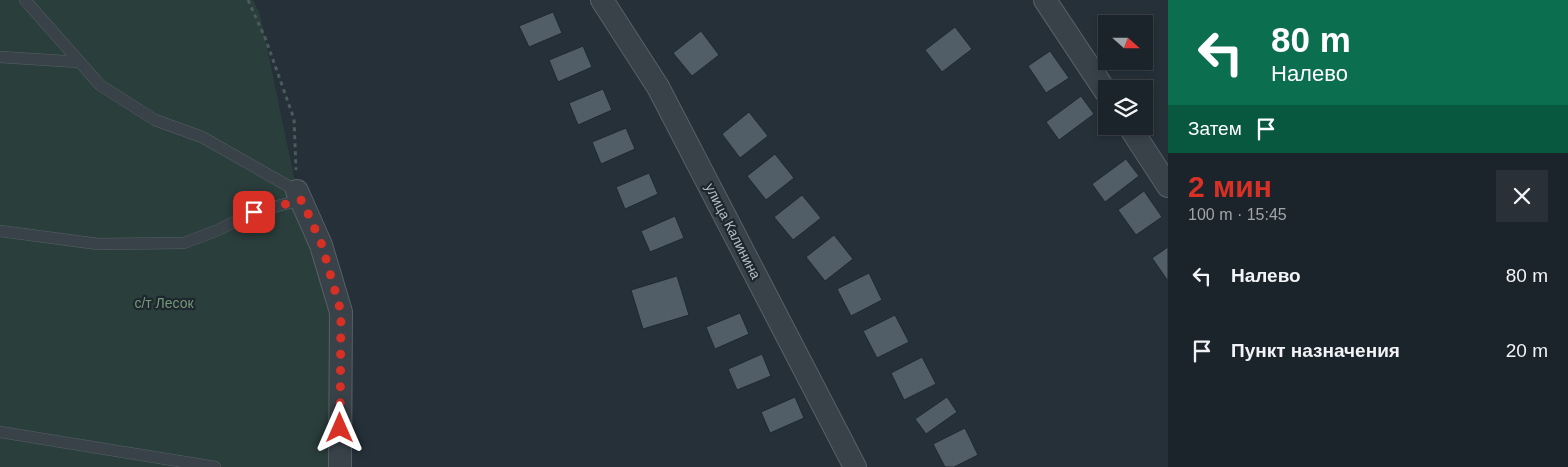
<!DOCTYPE html>
<html lang="ru">
<head>
<meta charset="utf-8">
<style>
	:root { --surface:#1c242b; --page:#293037; --text:#f1f3f6; --muted:#a0a4a9; --line:#3a4147; --accent:#d93025 }
	body { margin:0; font-family:Arial,sans-serif; background:var(--page); color:var(--text); height:100vh; display:flex; flex-direction:column; font-size:19px; white-space:nowrap }
	* { box-sizing:border-box; margin:0 }
	p { font-size:16px; color:var(--muted) }
	.icon { flex:none; width:28px; height:28px; fill:none; stroke:currentColor; stroke-width:2; stroke-linecap:round; stroke-linejoin:round }
	.map { position:relative; flex:1; overflow:hidden }
	.sheet { display:flex; flex-direction:column; background:var(--surface); width:400px }
	.sheet>* { flex:none }
	.hud { background:#0b6e4f; color:#fff; overflow:hidden }
	.needle { width:32px; rotate:111deg }
	.buttons { position:absolute; left:1098px; top:15px; display:grid; gap:10px }
	.buttons a { display:grid; place-items:center; width:55px; height:55px; border-radius:0px; background:var(--surface); box-shadow:0 2px 8px #0003,0 0 0 1px var(--line); font-size:25px }
	.pin { position:absolute; display:grid; place-items:center; width:42px; height:42px; color:#fff; margin:-21px; border-radius:10px; box-shadow:0 2px 8px #0006 }
	.me { position:absolute; width:55px; margin:-28px; rotate:0deg; stroke-linejoin:round; filter:drop-shadow(0 0 4px #0008) }
	.turn { display:flex; align-items:center; gap:18px; height:105px; padding:0 20px; font-size:22px }
	.turn .icon { width:65px; height:65px; stroke-width:2.5 }
	.turn b { display:block; font-size:35px; line-height:42px }
	.then { display:flex; align-items:center; height:48px; padding:0 20px; background:#0003; gap:10px; font-size:19px }
	.round { display:grid; place-items:center; flex:none; width:52px; height:52px; border-radius:0px; background:var(--page) }
	.head { display:flex; align-items:center; justify-content:space-between; height:85px; padding:0 20px }
	h1 { font-size:30px; font-weight:700; line-height:38px; color:var(--accent) }
	ul { padding:0; list-style:none }
	li { display:flex; align-items:center; gap:15px; height:75px; padding:0 20px }
	li div { flex:1 }
	li b { display:block; font-size:19px }
	li em { font-style:normal }
	main { display:flex; flex:1; min-height:0 }
	.map>svg:first-child { display:block }
	.green { fill:#2a3e3b }
	.building { fill:#515d67; stroke:#202930 }
	.lines { fill:none; stroke-linecap:round; stroke-linejoin:round }
	.service-casing { stroke:#576067; stroke-width:12 }
	.minor-casing { stroke:#576067; stroke-width:24 }
	.path { stroke:#495b5a; stroke-width:3; stroke-dasharray:4 4; stroke-linecap:butt }
	.service { stroke:#394249; stroke-width:11 }
	.minor { stroke:#394249; stroke-width:22 }
	.route { stroke:#d93025; stroke-width:9; stroke-dasharray:0 16.2 }
	.labels { text-anchor:middle; stroke-width:4.5; stroke-linejoin:round; paint-order:stroke }
	.street-label { font-size:14px; fill:#b4bdc5; stroke:#1e272e }
	.park-label { font-size:14px; fill:#759879; stroke:#1e272e }
</style>
</head>
<body>
<main>
<div class="map">
<svg width="1168" height="467" viewBox="0 0 1168 467">
	<rect width="100%" height="100%" fill="#253039"/>
	<polygon class="green" points="0,0 253,0 260,14 297,191 341,312 340,467 0,467"/>
	<g class="building">
		<polygon points="553,12 562,33 529,47 519,26"/>
		<polygon points="955,27 972,49 942,72 925,50"/>
		<polygon points="701,31 719,55 692,76 673,53"/>
		<polygon points="583,46 592,67 558,82 549,60"/>
		<polygon points="1050,51 1069,78 1046,93 1028,66"/>
		<polygon points="603,89 612,110 578,125 569,103"/>
		<polygon points="1081,96 1094,114 1059,140 1046,122"/>
		<polygon points="749,112 768,136 740,158 722,134"/>
		<polygon points="626,128 635,149 601,164 592,142"/>
		<polygon points="775,154 794,178 766,200 747,176"/>
		<polygon points="1126,159 1139,176 1105,202 1092,184"/>
		<polygon points="649,173 658,194 625,209 616,187"/>
		<polygon points="1144,191 1162,217 1136,235 1118,210"/>
		<polygon points="802,195 821,218 793,240 774,217"/>
		<polygon points="675,216 684,238 650,252 641,231"/>
		<polygon points="834,235 853,259 825,281 806,257"/>
		<polygon points="1168,247 1168,281 1152,258"/>
		<polygon points="869,273 882,300 851,316 837,289"/>
		<polygon points="677,276 689,315 643,329 631,290"/>
		<polygon points="740,313 749,334 715,349 706,327"/>
		<polygon points="895,315 909,342 877,358 863,331"/>
		<polygon points="762,354 771,376 737,390 728,369"/>
		<polygon points="922,357 936,384 904,400 891,373"/>
		<polygon points="795,397 804,418 770,433 761,412"/>
		<polygon points="947,397 957,412 926,434 915,419"/>
		<polygon points="965,428 978,455 954,467 945,467 933,444"/>
	</g>
	<g class="lines">
		<g class="service-casing">
			<g id="service">
				<polyline points="25,0 100,85 155,120 202,137 297,191"/>
				<polyline points="0,57 79,62"/>
				<polyline points="0,231 98,244 184,243 218,230 254,212 301,200"/>
				<polyline points="0,432 215,467"/>
			</g>
		</g>
		<g class="minor-casing">
			<g id="minor">
				<polyline points="602,0 658,87 855,467"/>
				<polyline points="1045,0 1106,92"/>
				<polyline points="1129,126 1168,186"/>
				<polyline points="297,191 321,245 341,312 340,467"/>
			</g>
		</g>
		<polyline class="path" points="248,0 266,40 294,119 296,170"/>
		<use href="#service" class="service"/>
		<use href="#minor" class="minor"/>
	</g>
	<g class="lines">
		<polyline class="route" points="254,212 302,200 322,245 341,312 340,428"/>
	</g>
	<g class="labels">
		<g class="street-label">
			<text transform="translate(733 231) rotate(63)" y="5">улица Калинина</text>
		</g>
		<g class="park-label">
			<text x="164" y="308">с/т Лесок</text>
		</g>
	</g>
</svg>
<div class="buttons">
<a><svg class="needle" viewBox="-14 -14 28 28"><path d="M0-13l5 13h-10z" fill="#e53935"/><path d="M0 13l5-13h-10z" fill="#a0a4a9"/></svg></a>
<a><svg class="icon" aria-label="layers" viewBox="0 0 24 24"><path d="M12 4l9 5-9 5-9-5zM3 14l9 5 9-5"/></svg></a>
</div>
<div class="pin" style="left:254px;top:212px;background:#d93025"><svg class="icon" aria-label="arrive" viewBox="0 0 24 24"><path d="M6 21V4h12l-3 4 3 4H6"/></svg></div>
<svg class="me" style="left:340px;top:428px" viewBox="-20 -20 40 40"><path d="M0-17L14 15 0 8-14 15z" fill="#d93025" stroke="#fff" stroke-width="4"/></svg>
</div>
<section class="sheet">
<div class="hud">
<div class="turn"><svg class="icon" aria-label="left" viewBox="0 0 24 24"><path d="M17 20v-9H6M10 6l-5 5 5 5"/></svg><div><b>80 m</b>Налево</div></div>
<div class="then">Затем<svg class="icon" aria-label="arrive" viewBox="0 0 24 24"><path d="M6 21V4h12l-3 4 3 4H6"/></svg></div>
</div>
<div class="head"><div><h1>2 мин</h1><p>100 m · 15:45</p></div><a class="round"><svg class="icon" aria-label="close" viewBox="0 0 24 24"><path d="M6 6l12 12M18 6L6 18"/></svg></a></div>
<ul>
<li><svg class="icon" aria-label="left" viewBox="0 0 24 24"><path d="M17 20v-9H6M10 6l-5 5 5 5"/></svg><div><b>Налево</b></div><em>80 m</em></li>
<li><svg class="icon" aria-label="arrive" viewBox="0 0 24 24"><path d="M6 21V4h12l-3 4 3 4H6"/></svg><div><b>Пункт назначения</b></div><em>20 m</em></li>
</ul>
</section>
</main>
</body>
</html>
